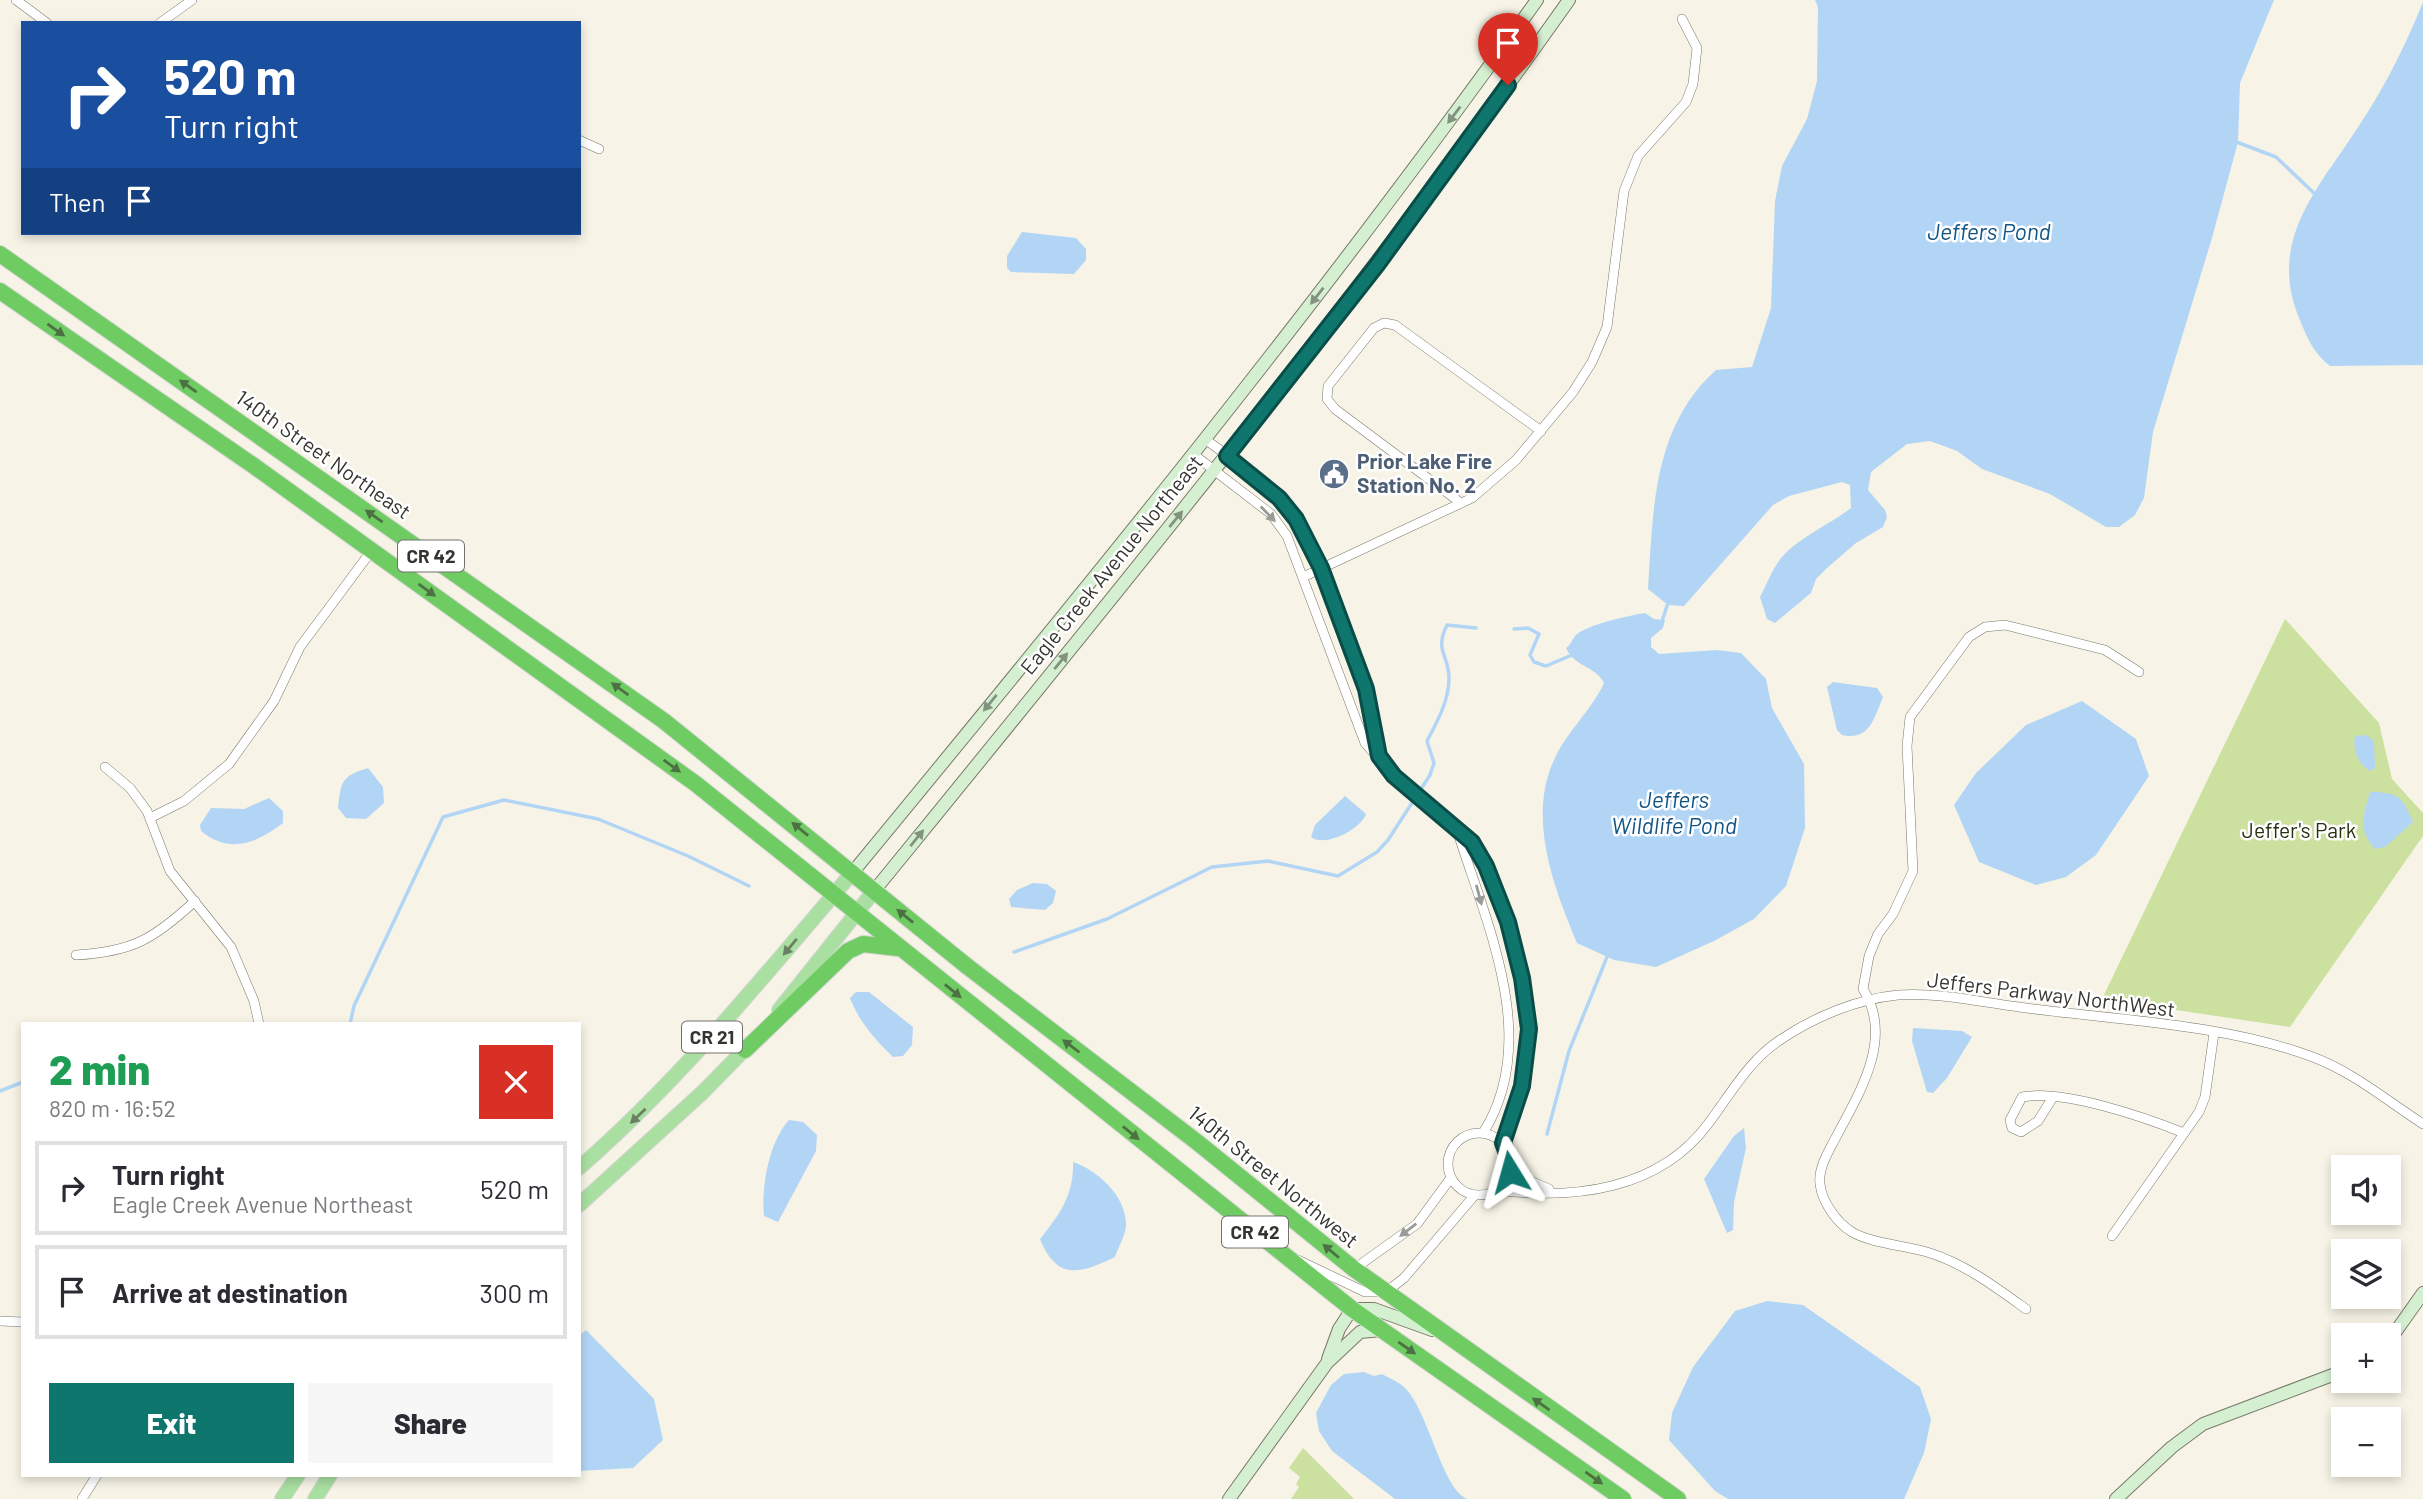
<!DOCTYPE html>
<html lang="en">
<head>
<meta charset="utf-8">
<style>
	:root { --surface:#fff; --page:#f7f7f7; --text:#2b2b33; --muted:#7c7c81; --line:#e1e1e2; --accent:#0f766e }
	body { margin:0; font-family:Barlow,sans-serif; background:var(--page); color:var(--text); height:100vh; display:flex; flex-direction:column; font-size:26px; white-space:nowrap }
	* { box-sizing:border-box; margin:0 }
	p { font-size:23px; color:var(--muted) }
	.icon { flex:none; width:38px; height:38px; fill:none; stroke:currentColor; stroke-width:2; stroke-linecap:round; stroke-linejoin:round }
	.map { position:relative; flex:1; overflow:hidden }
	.drawer { position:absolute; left:21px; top:1022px; width:560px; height:455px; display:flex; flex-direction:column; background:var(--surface); border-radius:0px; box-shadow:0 4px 10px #0003 }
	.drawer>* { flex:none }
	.banner { position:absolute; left:21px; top:21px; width:560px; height:214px; border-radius:0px; box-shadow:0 4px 10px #0003; background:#1a4fa0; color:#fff; overflow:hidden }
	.buttons { position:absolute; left:2331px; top:1155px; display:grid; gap:14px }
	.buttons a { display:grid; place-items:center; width:70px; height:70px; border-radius:0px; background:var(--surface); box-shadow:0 4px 10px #0003; font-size:35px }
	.pin { position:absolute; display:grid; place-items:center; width:60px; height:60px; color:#fff; margin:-72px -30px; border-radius:50% 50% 50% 0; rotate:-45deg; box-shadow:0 0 7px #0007 }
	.pin .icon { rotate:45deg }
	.me { position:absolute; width:77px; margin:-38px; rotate:352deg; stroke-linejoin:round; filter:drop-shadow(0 0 5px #0008) }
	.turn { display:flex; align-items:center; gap:24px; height:147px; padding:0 28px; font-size:32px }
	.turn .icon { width:91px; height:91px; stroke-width:2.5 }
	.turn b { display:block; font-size:49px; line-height:60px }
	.then { display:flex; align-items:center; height:66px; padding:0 28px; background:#0003; gap:14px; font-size:26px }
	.round { display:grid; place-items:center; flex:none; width:74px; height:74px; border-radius:0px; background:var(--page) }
	.overview { display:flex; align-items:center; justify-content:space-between; height:119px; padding:0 28px }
	h1 { font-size:42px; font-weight:800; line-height:52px; color:#1e9e55 }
	.cta { display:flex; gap:14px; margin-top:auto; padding:14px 28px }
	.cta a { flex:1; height:80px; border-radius:0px; background:var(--accent); color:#fff; font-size:28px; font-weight:800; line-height:80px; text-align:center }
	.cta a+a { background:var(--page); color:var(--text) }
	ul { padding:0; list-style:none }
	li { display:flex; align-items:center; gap:21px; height:94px; margin:0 14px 10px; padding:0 14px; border:4px solid var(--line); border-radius:0px }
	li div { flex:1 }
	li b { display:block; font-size:26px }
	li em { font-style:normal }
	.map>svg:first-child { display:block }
	.green { fill:#cce1a0 }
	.water { fill:#b2d5f6 }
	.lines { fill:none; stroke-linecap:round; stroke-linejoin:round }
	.stream { stroke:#b2d5f6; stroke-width:3.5 }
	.street-casing { stroke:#7a776c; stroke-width:10 }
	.secondary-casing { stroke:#7a776c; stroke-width:14 }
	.primary-casing { stroke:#d7d6d5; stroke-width:16 }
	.highway-casing { stroke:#d7d6d5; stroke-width:18 }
	.street { stroke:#fff; stroke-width:9 }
	.secondary { stroke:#d4f0d0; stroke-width:12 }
	.primary { stroke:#a9e0a1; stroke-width:14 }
	.highway { stroke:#6fcc62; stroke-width:16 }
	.oneway { fill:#849280 }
	.oneway2 { fill:#4c7143 }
	.oneway3 { fill:#9a9a97 }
	.oneway4 { fill:#698162 }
	.route-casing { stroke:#0a4d48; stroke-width:18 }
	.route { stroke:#0f766e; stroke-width:12 }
	.labels { text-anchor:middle; stroke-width:5; stroke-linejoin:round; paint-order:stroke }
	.shield { fill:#fff; stroke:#72716d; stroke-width:2 }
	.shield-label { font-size:19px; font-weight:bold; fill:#35342f }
	.street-label { font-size:21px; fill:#35342f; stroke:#fff }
	.service-label { font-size:21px; font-weight:bold; fill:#4e5e75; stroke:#fff; text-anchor:start }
	.park-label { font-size:21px; fill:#283112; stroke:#fff }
	.water-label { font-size:23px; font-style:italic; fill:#115486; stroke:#fff }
</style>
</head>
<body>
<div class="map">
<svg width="2423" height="1499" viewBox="0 0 2423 1499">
	<rect width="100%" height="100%" fill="#f7f4e7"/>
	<g class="green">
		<polygon points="2285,619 2379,723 2392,779 2423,813 2423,836 2290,1027 2102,999"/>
		<polygon points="1303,1448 1354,1499 1291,1499 1299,1487 1296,1484 1300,1477 1289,1468"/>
	</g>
	<g class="water">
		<path d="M1815 0H2274L2240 83 2238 142 2212 238 2153 432 2144 498 2135 515 2119 527H2106L2050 494 1982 469 1957 451 1930 441 1907 444 1871 472 1868 490 1885 510 1887 517 1883 527 1856 543 1827 568 1816 579 1811 593 1775 623 1767 619 1760 597C1767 584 1772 569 1782 557 1797 539 1830 524 1851 508L1850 485 1842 482 1789 496 1773 505 1684 606 1668 605 1648 589C1653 510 1653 426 1716 370L1752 367 1771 308 1775 201 1782 166 1807 119 1817 81 1818 7Z"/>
		<path d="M2423 2V365L2330 366C2312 351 2308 339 2299 318 2266 237 2322 185 2362 121 2386 85 2407 42 2423 2Z"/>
		<polygon points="1022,232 1076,238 1086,249 1086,260 1074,274 1011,272 1007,268 1007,256"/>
		<path d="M1645 613 1654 619 1665 620 1663 628 1651 638V647L1659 654 1717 650 1741 653 1766 679 1772 708 1804 764 1805 828 1786 886 1754 919 1714 941 1656 967 1614 960 1577 943C1554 888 1527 818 1554 760 1567 731 1591 711 1604 683 1596 666 1574 667 1566 648 1572 644 1572 639 1576 635 1586 625 1631 615 1645 613Z"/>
		<path d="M1833 682 1877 688 1883 697C1874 718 1870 741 1842 735L1837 730 1827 687Z"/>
		<polygon points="2082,701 2136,739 2149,776 2096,855 2066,877 2036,885 1979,862 1954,805 1976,773 2026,725"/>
		<path d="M2366 735 2374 741 2375 768 2370 771C2357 763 2353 750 2355 736Z"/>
		<path d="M368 768 383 787 384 803 366 819 346 818 338 808C341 782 341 776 368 768Z"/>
		<path d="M2370 792C2399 792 2402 797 2413 822L2385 847 2375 849C2358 831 2363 815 2370 792Z"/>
		<path d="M1345 796 1366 814C1361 829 1325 848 1311 837L1315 825Z"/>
		<path d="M269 798 283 811V823C256 844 229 854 201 831L200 825 211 808 244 809Z"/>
		<polygon points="1033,883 1047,884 1056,891 1053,903 1045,910 1011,907 1009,899 1017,890"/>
		<path d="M856 992H869L913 1027 912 1045 903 1056 893 1057C876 1041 858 1020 850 998Z"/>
		<polygon points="1913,1028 1962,1031 1972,1037 1947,1078 1933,1093 1927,1092 1912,1041"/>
		<path d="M789 1120 803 1122 817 1135 816 1151 778 1222 764 1216C761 1186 769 1142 789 1120Z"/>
		<polygon points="1744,1128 1746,1148 1734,1202 1733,1230 1727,1233 1704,1179 1734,1136"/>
		<path d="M1073 1162C1099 1171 1127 1197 1126 1226 1125 1236 1118 1248 1115 1257 1080 1274 1057 1281 1040 1239 1060 1214 1074 1195 1073 1162Z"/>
		<polygon points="1767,1301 1803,1305 1920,1387 1931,1419 1924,1453 1904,1499 1728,1499 1715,1491 1669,1440 1672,1413 1693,1367 1735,1311"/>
		<polygon points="586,1330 654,1399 663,1440 633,1468 579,1471 579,1336"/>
		<path d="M1364 1372 1374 1376 1382 1374C1389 1378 1399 1382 1405 1388 1429 1412 1443 1492 1468 1499H1395L1332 1451 1319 1431 1316 1413 1331 1385 1344 1374Z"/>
	</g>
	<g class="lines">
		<g class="stream">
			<polyline points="2234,141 2276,157 2316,195"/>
			<polyline points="1662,621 1668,603"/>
			<polyline points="1514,629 1528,628 1539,634 1530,655 1534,662 1546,666 1572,655"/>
			<path d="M1014 952 1107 919 1212 867 1268 861 1338 876 1377 852 1388 840 1430 775 1434 763 1427 741C1437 722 1449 701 1449 678 1449 655 1434 651 1447 625L1476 628"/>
			<polyline points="350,1024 354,1006 443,817 504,800 598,819 688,856 749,886"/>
			<polyline points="0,1091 23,1082"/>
			<polyline points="1547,1134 1569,1051 1607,957"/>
		</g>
		<g class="street-casing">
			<g id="street">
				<polyline points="16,0 47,23"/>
				<polyline points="160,23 192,0"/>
				<polyline points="579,140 599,149"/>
				<path d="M1205 439C1230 458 1259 476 1280 499 1331 556 1365 681 1379 756"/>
				<polyline points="1193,454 1271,514 1287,536 1365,743 1394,776 1472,842 1486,866 1508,922 1522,978 1529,1029 1522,1086 1503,1143"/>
				<polyline points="1461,503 1335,409 1327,399 1328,386 1374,328 1384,323 1395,325 1541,431"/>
				<polyline points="1303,577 1472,498 1516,460 1573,392 1592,362 1607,327 1624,191 1638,156 1686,102 1693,84 1697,48 1682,19"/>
				<polyline points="105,767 130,788 147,811 170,871 231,947 254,1001 259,1024"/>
				<polyline points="150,818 184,801 229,764 274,701 300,647 372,550"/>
				<path d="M1457 830C1486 923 1542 1040 1483 1133"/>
				<path d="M76 955C132 952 154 939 195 901"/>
				<path d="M2053 1097 2038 1121 2021 1132 2012 1128 2010 1120 2022 1097C2063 1089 2144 1117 2184 1133"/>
				<circle cx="1479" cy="1164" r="31"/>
				<polyline points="1510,1161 1526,1179 1549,1189"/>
				<path d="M1497 1190C1574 1200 1659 1190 1708 1124 1730 1095 1749 1060 1780 1040 1814 1017 1857 999 1898 995 1938 992 1979 1002 2019 1007 2113 1020 2220 1023 2310 1056 2352 1071 2386 1100 2423 1124"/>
				<polyline points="2112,1236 2199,1112 2205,1097 2214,1033"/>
				<polyline points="1298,1260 1365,1292 1386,1292 1404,1278 1474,1196"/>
				<polyline points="1354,1269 1417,1224 1450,1179"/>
				<path d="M2026 1309C1997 1288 1965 1264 1930 1253 1908 1246 1870 1243 1852 1232 1837 1223 1822 1202 1820 1184 1818 1169 1828 1152 1835 1139 1858 1095 1895 1039 1863 989L1869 956 1878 934 1893 914 1913 871 1907 746 1910 717 1969 637 1985 627 2005 625 2105 650 2139 672"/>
				<polyline points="0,1321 23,1322"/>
				<polyline points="82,1499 97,1475"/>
			</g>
		</g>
		<g class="secondary-casing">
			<g id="secondary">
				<path d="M853 872C1088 587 1322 301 1537 0"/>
				<path d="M874 891C1112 599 1351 308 1569 0"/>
				<polyline points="2389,1341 2423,1293"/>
				<polyline points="1328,1359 1339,1329 1352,1309 1374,1309 1432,1330"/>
				<polyline points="1229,1499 1327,1363 1360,1332 1382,1330"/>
				<polyline points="2116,1499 2172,1447 2203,1424 2343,1371"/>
			</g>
		</g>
		<g class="primary-casing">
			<g id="primary">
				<polyline points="779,1010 874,891"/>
				<path d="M579 1168C681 1079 765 975 853 872"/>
				<polyline points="579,1205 703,1092 752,1042"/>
				<polyline points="282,1499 298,1475"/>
				<polyline points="315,1499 330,1475"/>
			</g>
		</g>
		<g class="highway-casing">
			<g id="highway">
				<polyline points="0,254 664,721 968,967 1197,1142 1354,1269 1678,1499"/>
				<polyline points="0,291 254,466 696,784 1352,1309 1623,1499"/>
				<polyline points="745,1050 848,951 863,944 897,948"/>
			</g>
		</g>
		<use href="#street" class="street"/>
		<use href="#secondary" class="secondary"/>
		<use href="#primary" class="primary"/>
		<use href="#highway" class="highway"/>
	</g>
	<defs><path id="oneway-solid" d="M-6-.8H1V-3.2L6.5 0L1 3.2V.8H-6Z" transform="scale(1.75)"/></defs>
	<g class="oneway">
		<use href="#oneway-solid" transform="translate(1454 115) rotate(127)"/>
		<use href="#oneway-solid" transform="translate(1317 296) rotate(128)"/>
		<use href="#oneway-solid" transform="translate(1176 519) rotate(-51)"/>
		<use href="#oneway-solid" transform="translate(1061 661) rotate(-51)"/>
		<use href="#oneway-solid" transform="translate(990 703) rotate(129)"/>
		<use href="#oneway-solid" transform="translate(917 838) rotate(-51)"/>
	</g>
	<g class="oneway2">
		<use href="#oneway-solid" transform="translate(56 330) rotate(35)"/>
		<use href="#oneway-solid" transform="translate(188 386) rotate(-145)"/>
		<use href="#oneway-solid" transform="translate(374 516) rotate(-145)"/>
		<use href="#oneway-solid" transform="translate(427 590) rotate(36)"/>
		<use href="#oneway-solid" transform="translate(620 689) rotate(-144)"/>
		<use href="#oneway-solid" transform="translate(672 766) rotate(36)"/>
		<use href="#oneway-solid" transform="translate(800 829) rotate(-141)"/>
		<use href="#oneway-solid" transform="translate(905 916) rotate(-141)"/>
		<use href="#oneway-solid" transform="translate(953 991) rotate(39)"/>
		<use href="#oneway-solid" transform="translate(1071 1046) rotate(-143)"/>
		<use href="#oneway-solid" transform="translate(1131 1133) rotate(39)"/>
		<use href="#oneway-solid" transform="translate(1331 1251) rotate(-140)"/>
		<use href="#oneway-solid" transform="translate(1407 1348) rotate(35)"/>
		<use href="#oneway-solid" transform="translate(1541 1404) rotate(-145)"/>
		<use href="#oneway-solid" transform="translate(1594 1478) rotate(35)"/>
	</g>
	<g class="oneway3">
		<use href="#oneway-solid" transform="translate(1268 514) rotate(46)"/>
		<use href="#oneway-solid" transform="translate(1479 895) rotate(75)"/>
		<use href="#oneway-solid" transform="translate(1408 1230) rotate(142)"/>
	</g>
	<g class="oneway4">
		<use href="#oneway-solid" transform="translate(790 947) rotate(130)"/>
		<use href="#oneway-solid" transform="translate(638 1116) rotate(136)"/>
	</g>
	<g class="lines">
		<g class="route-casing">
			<polyline id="route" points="1508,85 1377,265 1227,456 1279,498 1296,519 1321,568 1366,689 1379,756 1394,776 1472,842 1486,866 1508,922 1522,978 1529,1029 1522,1086 1503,1143 1510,1161 1510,1172"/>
		</g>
		<use href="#route" class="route"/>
	</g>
	<defs>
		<g id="civic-disc" transform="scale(1.575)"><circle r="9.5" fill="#5c6f8a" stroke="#fff"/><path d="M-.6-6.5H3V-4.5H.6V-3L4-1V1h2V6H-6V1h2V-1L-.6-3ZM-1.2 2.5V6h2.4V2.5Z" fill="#fff"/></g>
	</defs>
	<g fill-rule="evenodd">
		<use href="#civic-disc" x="1334" y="474"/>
	</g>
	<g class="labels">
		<g class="shield">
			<rect x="398" y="540.5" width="66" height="31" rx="5"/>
			<rect x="682" y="1021.5" width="60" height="31" rx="5"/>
			<rect x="1222" y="1216.5" width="66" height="31" rx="5"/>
		</g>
		<g class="shield-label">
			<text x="431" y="563">CR 42</text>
			<text x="712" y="1044">CR 21</text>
			<text x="1255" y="1239">CR 42</text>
		</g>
		<g class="street-label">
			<text transform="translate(323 455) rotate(35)" y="7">140th Street Northeast</text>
			<text transform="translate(1112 565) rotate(-51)" y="7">Eagle Creek Avenue Northeast</text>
			<text transform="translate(2051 995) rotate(7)" y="7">Jeffers Parkway NorthWest</text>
			<text transform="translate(1273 1177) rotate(39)" y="7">140th Street Northwest</text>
		</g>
		<g class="service-label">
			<text x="1357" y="469">Prior Lake Fire<tspan x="1357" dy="24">Station No. 2</tspan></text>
		</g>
		<g class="park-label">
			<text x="2299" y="838">Jeffer's Park</text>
		</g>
		<g class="water-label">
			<text x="1989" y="240">Jeffers Pond</text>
			<text x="1674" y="808">Jeffers<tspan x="1674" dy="26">Wildlife Pond</tspan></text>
		</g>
	</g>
</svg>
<div class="buttons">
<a><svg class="icon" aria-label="sound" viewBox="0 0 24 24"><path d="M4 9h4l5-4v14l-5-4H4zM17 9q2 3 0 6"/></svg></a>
<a><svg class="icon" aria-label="layers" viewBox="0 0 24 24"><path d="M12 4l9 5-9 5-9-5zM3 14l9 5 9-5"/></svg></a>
<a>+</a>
<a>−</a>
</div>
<div class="pin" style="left:1508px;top:85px;background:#d93025"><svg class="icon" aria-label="arrive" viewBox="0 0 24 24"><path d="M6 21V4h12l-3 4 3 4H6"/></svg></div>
<svg class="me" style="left:1510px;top:1172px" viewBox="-20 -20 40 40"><path d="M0-17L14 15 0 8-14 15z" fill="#0f766e" stroke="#fff" stroke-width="4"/></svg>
<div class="banner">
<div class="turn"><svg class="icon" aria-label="right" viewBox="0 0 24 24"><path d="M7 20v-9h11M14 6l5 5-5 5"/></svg><div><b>520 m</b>Turn right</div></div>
<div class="then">Then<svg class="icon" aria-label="arrive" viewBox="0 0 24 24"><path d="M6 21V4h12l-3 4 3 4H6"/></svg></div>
</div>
<section class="drawer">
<div class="overview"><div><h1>2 min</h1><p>820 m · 16:52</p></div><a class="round" style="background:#d93025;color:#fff"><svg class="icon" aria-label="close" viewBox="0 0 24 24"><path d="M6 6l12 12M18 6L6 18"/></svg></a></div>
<ul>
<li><svg class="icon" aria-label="right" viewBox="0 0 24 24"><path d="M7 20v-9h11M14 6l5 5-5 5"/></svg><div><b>Turn right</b><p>Eagle Creek Avenue Northeast</p></div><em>520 m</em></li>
<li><svg class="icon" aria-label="arrive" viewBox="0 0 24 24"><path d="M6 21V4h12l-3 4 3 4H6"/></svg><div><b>Arrive at destination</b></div><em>300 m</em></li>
</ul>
<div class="cta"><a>Exit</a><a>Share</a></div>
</section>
</div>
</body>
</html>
